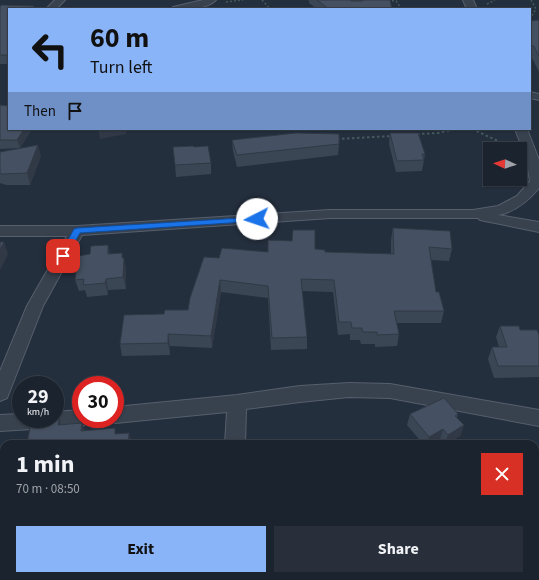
<!DOCTYPE html>
<html lang="en">
<head>
<meta charset="utf-8">
<style>
	:root { --surface:#1b232e; --page:#282f3a; --text:#f1f3f6; --muted:#a0a4aa; --line:#39404a; --accent:#8ab4f8 }
	body { margin:0; font-family:"Source Sans 3",sans-serif; background:var(--page); color:var(--text); height:100vh; display:flex; flex-direction:column; font-size:15px; white-space:nowrap }
	* { box-sizing:border-box; margin:0 }
	p { font-size:13px; color:var(--muted) }
	.icon { flex:none; width:22px; height:22px; fill:none; stroke:currentColor; stroke-width:2; stroke-linecap:round; stroke-linejoin:round }
	.map { position:relative; flex:1; overflow:hidden }
	.side { position:absolute; left:0px; top:440px; width:539px; height:140px; display:flex; flex-direction:column; background:var(--surface); border-radius:12px 12px 0 0; box-shadow:0 1px 3px #0004,0 0 0 1px var(--line) }
	.side>* { flex:none }
	.banner { position:absolute; left:8px; top:8px; width:523px; height:122px; border-radius:0px; box-shadow:0 1px 3px #0004,0 0 0 1px var(--line); background:#8ab4f8; color:#111; overflow:hidden }
	.needle { width:26px; rotate:273deg }
	.fabs { position:absolute; left:483px; top:142px; display:grid; gap:8px }
	.fabs a { display:grid; place-items:center; width:44px; height:44px; border-radius:0px; background:var(--surface); box-shadow:0 1px 3px #0004,0 0 0 1px var(--line); font-size:20px }
	.speed { position:absolute; left:12px; top:376px; display:flex; gap:8px; font-size:20px; font-weight:700; text-align:center }
	.speed>* { display:grid; place-content:center; width:52px; height:52px; border-radius:50%; background:var(--surface); box-shadow:0 1px 3px #0004,0 0 0 1px var(--line); line-height:1 }
	.speed small { font-size:10px; font-weight:400 }
	.speed .limit { border:6px solid #d22; background:#fff; color:#111 }
	.pin { position:absolute; display:grid; place-items:center; width:34px; height:34px; color:#fff; margin:-17px; border-radius:8px; box-shadow:0 2px 6px #0006 }
	.me { position:absolute; width:44px; margin:-22px; rotate:266deg; stroke-linejoin:round; filter:drop-shadow(0 0 3px #0008) }
	.turn { display:flex; align-items:center; gap:14px; height:84px; padding:0 16px; font-size:18px }
	.turn .icon { width:52px; height:52px; stroke-width:2.5 }
	.turn b { display:block; font-size:28px; line-height:34px }
	.then { display:flex; align-items:center; height:38px; padding:0 16px; background:#0003; gap:8px; font-size:15px }
	.round { display:grid; place-items:center; flex:none; width:42px; height:42px; border-radius:0px; background:var(--page) }
	.headline { display:flex; align-items:center; justify-content:space-between; height:68px; padding:0 16px }
	h1 { font-size:24px; font-weight:700; line-height:30px }
	.cta { display:flex; gap:8px; margin-top:auto; padding:8px 16px }
	.cta a { flex:1; height:46px; border-radius:0px; background:var(--accent); color:#111; font-size:16px; font-weight:700; line-height:46px; text-align:center }
	.cta a+a { background:var(--page); color:var(--text) }
	.map>svg:first-child { display:block }
	.lines { fill:none; stroke-linecap:round; stroke-linejoin:round }
	.street-casing { stroke:#565f6c; stroke-width:2 }
	.path-far1 { stroke:#44595c; stroke-width:1.5; stroke-dasharray:2 2; stroke-linecap:butt }
	.path { stroke:#44595c; stroke-width:2; stroke-dasharray:2.5 2.5; stroke-linecap:butt }
	.street { fill:#38414e; fill-rule:evenodd }
	.wall { fill:#3b4654 }
	.shaded-wall { fill:#303945 }
	.building { fill:#455162; stroke:#303945 }
	.route { fill:#1a73e8; stroke:#114b97 }
</style>
</head>
<body>
<div class="map">
<svg width="539" height="580" viewBox="0 0 539 580">
	<rect width="100%" height="100%" fill="#242f3e"/>
	<g class="lines">
		<g class="street-casing">
			<g id="street">
				<polygon points="55,0 65,0 56,9 46,9"/>
				<path d="M203 0H216C206 10 185 9 171 9L173 7Z"/>
				<polygon points="350,0 362,0 359,2 361,9 351,9"/>
				<polygon points="463,0 473,0 477,9 467,9"/>
				<polygon points="530,92 539,94 539,100 530,98"/>
				<path d="M515 129H527L539 160V188C528 201 515 212 498 215L539 222V232L485 221 480 220 478 218H330L82 235 43 306 9 393 7 398 0 401V371L27 306 67 236H0V226H77L330 210H473L498 206 517 196 530 181 526 157Z"/>
				<polygon points="349,383 390,384 539,410 539,426 390,398 349,397 300,402 246,409 245,444 225,444 227,412 115,423 107,419 115,419 115,407 237,395 300,386"/>
				<polygon points="81,410 81,419 90,419 88,424 81,426 0,431 0,415 21,414 21,419 55,419 55,412"/>
				<rect x="214" y="576" width="22" height="4"/>
			</g>
		</g>
		<g class="path-far1">
			<polyline points="262,0 270,9"/>
			<polyline points="380,0 396,1 401,8 408,9"/>
			<polyline points="226,2 243,0"/>
			<polyline points="487,4 495,0"/>
			<polyline points="530,19 536,9 531,0"/>
		</g>
		<g class="path">
			<polyline points="472,129 511,147"/>
			<polyline points="417,134 438,133 456,129"/>
			<polyline points="337,139 392,136"/>
		</g>
		<use href="#street" class="street"/>
	</g>
	<g class="wall">
		<polygon points="308,0 351,0 351,1 361,1 361,0 390,0 392,9 317,9 309,3 309,1"/>
		<polygon points="0,7 9,9 9,64 0,64"/>
		<polygon points="539,20 539,72 531,56 530,56 530,21"/>
		<polygon points="0,105 9,129 32,129 20,148 0,149"/>
		<polygon points="390,133 425,154 422,171 396,172 389,144"/>
		<polygon points="232,140 339,144 338,155 237,167 233,151"/>
		<polygon points="0,152 41,156 30,185 6,185 0,183"/>
		<polygon points="211,163 211,174 176,177 175,165"/>
		<polygon points="393,228 452,249 449,261 431,260 436,292 444,311 441,323 397,323 399,334 397,346 375,347 375,344 361,344 360,340 350,340 350,334 338,335 333,292 302,291 307,337 307,349 271,350 268,298 221,292 212,348 170,346 170,355 122,356 120,344 164,314 188,310 219,258 268,252 315,249 325,252 391,254 391,240"/>
		<polygon points="110,254 123,258 126,269 126,289 108,290 108,295 87,297 85,290 79,291 75,280"/>
		<polygon points="500,326 520,330 539,335 539,377 494,378 488,359 492,347 499,347 496,337"/>
		<polygon points="410,414 458,414 457,418 464,425 460,436 447,444 443,444 440,440 432,444 423,444 407,425"/>
		<polygon points="295,576 399,576 400,580 296,580"/>
		<polygon points="506,576 535,576 539,580 506,580"/>
	</g>
	<g class="shaded-wall">
		<polygon points="24,129 32,129 20,148 17,140"/>
		<polygon points="98,129 127,129 126,134 100,139"/>
		<polygon points="38,145 41,156 30,185 27,173"/>
		<polygon points="4,242 8,254 0,270 0,250"/>
		<polygon points="108,245 111,256 108,254"/>
		<polygon points="122,253 124,262 124,258 126,269 126,289 123,277 122,258"/>
		<polygon points="106,279 108,290 108,295 105,283"/>
		<polygon points="220,280 221,292 212,348 211,336"/>
		<polygon points="168,334 170,346 170,355 168,343"/>
		<polygon points="59,419 65,434 58,425"/>
		<polygon points="82,423 87,438 81,431"/>
		<polygon points="464,425 460,436 447,444 445,444 448,435"/>
		<polygon points="443,429 440,440 432,444 427,444 429,437"/>
		<polygon points="129,433 132,444 128,444"/>
	</g>
	<g class="building">
		<polygon points="317,0 351,0 351,1 363,1 363,0 390,0 392,9 329,9"/>
		<polygon points="1,5 34,6 33,8 66,9 9,9 9,55 0,55 0,7"/>
		<polygon points="539,20 539,57 534,46 530,46 530,21"/>
		<polygon points="0,105 9,106 9,129 24,129 17,140 0,140"/>
		<polygon points="296,133 339,134 339,144 237,155 232,140"/>
		<polygon points="390,133 418,133 425,154 422,154 424,160 397,161"/>
		<polygon points="38,145 27,173 2,174 0,173 0,152"/>
		<polygon points="193,146 194,147 208,146 211,163 175,165 173,147"/>
		<polygon points="393,228 450,231 452,249 429,247 436,292 439,292 444,311 394,311 399,334 377,335 377,332 363,332 362,328 352,328 351,322 339,322 334,280 301,279 307,337 272,338 268,286 220,280 211,336 168,334 168,343 120,344 124,315 164,314 165,310 188,310 190,298 204,257 219,258 222,248 268,252 268,240 292,241 293,230 315,230 315,249 325,250 325,252 394,254"/>
		<polygon points="0,242 4,242 0,250"/>
		<polygon points="108,245 108,254 122,253 122,258 124,258 123,277 106,279 105,283 83,285 84,279 75,280 78,256 90,254 91,246"/>
		<polygon points="500,326 519,326 520,330 537,330 539,335 539,366 498,366 492,347 507,347"/>
		<polygon points="444,398 458,414 455,416 464,425 448,435 443,429 429,437 410,414"/>
		<polygon points="59,419 58,425 82,423 81,431 115,428 115,434 129,433 128,444 27,444 31,422"/>
		<polygon points="535,566 539,567 539,580 516,580 516,576 535,576"/>
		<polygon points="298,576 399,576 400,580 299,580"/>
	</g>
	<polygon class="route" points="257,217 261,219 260,221 80,233 66,258 63,259 59,256 74,229 77,228"/>
</svg>
<div class="fabs">
<a><svg class="needle" viewBox="-14 -14 28 28"><path d="M0-13l5 13h-10z" fill="#e53935"/><path d="M0 13l5-13h-10z" fill="#a0a4aa"/></svg></a>
</div>
<div class="speed"><div>29<small>km/h</small></div><div class="limit">30</div></div>
<div class="pin" style="left:63px;top:256px;background:#d93025"><svg class="icon" aria-label="arrive" viewBox="0 0 24 24"><path d="M6 21V4h12l-3 4 3 4H6"/></svg></div>
<svg class="me" style="left:257px;top:219px" viewBox="-20 -20 40 40"><circle r="19" fill="#fff"/><path d="M0-13L10 11 0 6-10 11z" fill="#1a73e8"/></svg>
<div class="banner">
<div class="turn"><svg class="icon" aria-label="left" viewBox="0 0 24 24"><path d="M17 20v-9H6M10 6l-5 5 5 5"/></svg><div><b>60 m</b>Turn left</div></div>
<div class="then">Then<svg class="icon" aria-label="arrive" viewBox="0 0 24 24"><path d="M6 21V4h12l-3 4 3 4H6"/></svg></div>
</div>
<section class="side">
<div class="headline"><div><h1>1 min</h1><p>70 m · 08:50</p></div><a class="round" style="background:#d93025;color:#fff"><svg class="icon" aria-label="close" viewBox="0 0 24 24"><path d="M6 6l12 12M18 6L6 18"/></svg></a></div>
<div class="cta"><a>Exit</a><a>Share</a></div>
</section>
</div>
</body>
</html>
